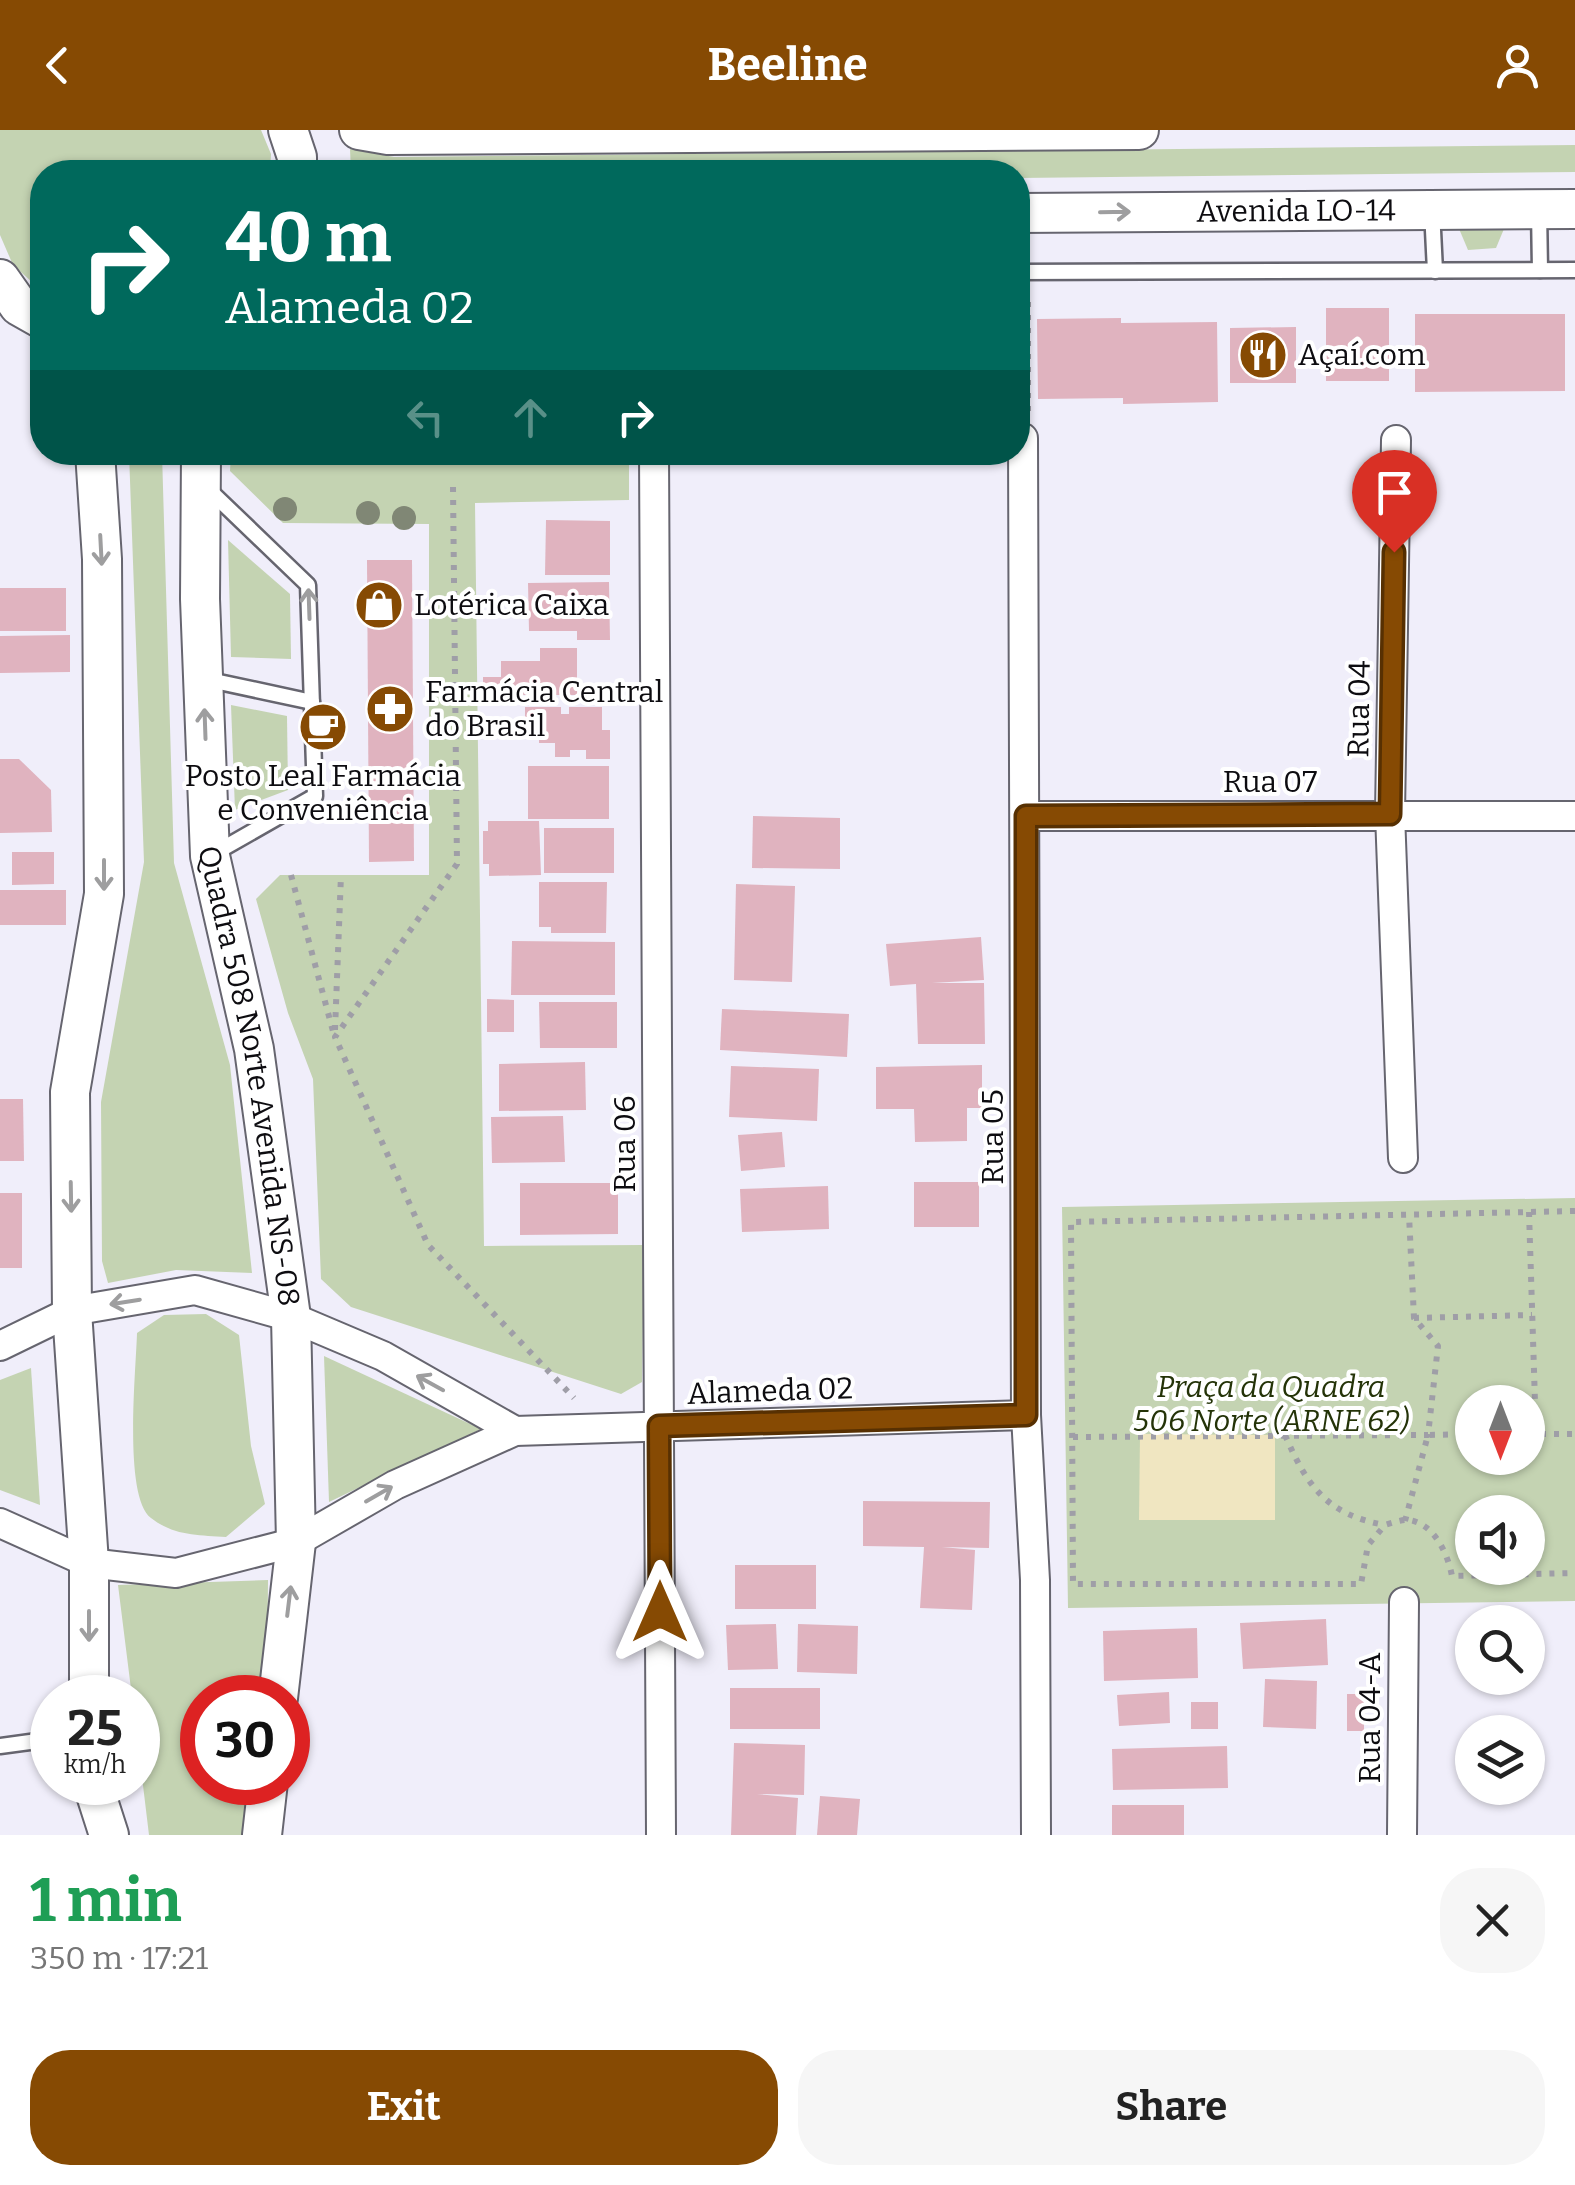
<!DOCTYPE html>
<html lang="en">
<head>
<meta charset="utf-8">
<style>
	:root { --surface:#fff; --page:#f6f6f6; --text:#222; --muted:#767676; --accent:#864a03 }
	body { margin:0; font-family:Bitter,serif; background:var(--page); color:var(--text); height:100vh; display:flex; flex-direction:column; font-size:38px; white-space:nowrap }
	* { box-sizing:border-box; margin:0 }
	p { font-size:32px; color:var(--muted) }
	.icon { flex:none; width:55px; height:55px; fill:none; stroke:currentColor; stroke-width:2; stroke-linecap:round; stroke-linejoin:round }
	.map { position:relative; height:1705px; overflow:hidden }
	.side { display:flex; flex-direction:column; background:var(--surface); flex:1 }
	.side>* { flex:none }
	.guide { position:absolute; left:30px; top:30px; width:1000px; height:305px; border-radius:40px; box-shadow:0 2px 8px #0004; background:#00695c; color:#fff; overflow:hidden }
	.needle { width:65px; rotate:180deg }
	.tools { position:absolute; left:1455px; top:1255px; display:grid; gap:20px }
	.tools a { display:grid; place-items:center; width:90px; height:90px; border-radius:50%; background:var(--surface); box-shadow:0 2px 8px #0004; font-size:50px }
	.speed { position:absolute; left:30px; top:1545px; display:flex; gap:20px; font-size:50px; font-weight:700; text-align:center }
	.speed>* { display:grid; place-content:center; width:130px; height:130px; border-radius:50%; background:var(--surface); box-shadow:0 2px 8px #0004; line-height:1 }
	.speed small { font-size:25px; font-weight:400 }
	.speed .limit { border:15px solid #d22; background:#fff; color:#111 }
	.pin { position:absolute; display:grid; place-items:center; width:85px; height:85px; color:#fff; margin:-102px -42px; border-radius:50% 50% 50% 0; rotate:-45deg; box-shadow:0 0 10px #0007 }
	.pin .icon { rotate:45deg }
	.me { position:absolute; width:110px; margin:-55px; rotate:0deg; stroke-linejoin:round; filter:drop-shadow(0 0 8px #0008) }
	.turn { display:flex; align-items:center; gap:35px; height:210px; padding:0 30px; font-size:45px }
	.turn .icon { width:130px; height:130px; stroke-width:2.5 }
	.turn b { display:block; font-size:70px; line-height:85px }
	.lanes { display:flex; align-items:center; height:95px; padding:0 30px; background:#0003; justify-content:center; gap:50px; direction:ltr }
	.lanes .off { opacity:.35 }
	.round { display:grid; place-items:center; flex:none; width:105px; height:105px; border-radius:40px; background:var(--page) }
	.head { display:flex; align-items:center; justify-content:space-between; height:170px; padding:0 30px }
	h1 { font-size:60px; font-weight:700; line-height:75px; color:#1e9e55 }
	.button { display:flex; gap:20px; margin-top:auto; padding:20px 30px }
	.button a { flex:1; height:115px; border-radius:40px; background:var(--accent); color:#fff; font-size:40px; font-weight:700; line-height:115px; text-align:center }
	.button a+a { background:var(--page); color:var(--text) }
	header { display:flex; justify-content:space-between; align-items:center; height:130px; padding:0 30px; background:var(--accent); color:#fff; font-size:45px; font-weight:700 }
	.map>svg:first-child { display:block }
	.green { fill:#c4d3b2; fill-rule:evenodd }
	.sand { fill:#f0e6c1 }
	.building { fill:#e0b3bf }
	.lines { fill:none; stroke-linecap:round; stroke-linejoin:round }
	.lane-casing { stroke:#66656f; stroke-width:19 }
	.street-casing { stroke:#66656f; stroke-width:32 }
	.secondary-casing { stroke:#66656f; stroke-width:42 }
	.path { stroke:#9f9ea7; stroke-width:6; stroke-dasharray:5 8; stroke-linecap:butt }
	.lane { stroke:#fff; stroke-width:14 }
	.street { stroke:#fff; stroke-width:28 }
	.secondary { stroke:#fff; stroke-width:38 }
	.tree { fill:#808775 }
	.oneway { stroke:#9e9e9f }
	.route-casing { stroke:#573002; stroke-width:25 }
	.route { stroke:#864a03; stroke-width:18 }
	.labels { text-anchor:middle; stroke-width:8; stroke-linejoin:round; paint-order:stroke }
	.street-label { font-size:30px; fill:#0d0c10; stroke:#fff }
	.poi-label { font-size:30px; fill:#0d0c10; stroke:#fff; text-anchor:start }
	.park-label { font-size:30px; font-style:italic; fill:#243308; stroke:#fff }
</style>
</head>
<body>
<header><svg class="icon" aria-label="back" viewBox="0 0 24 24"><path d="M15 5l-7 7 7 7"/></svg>Beeline<svg class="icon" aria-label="person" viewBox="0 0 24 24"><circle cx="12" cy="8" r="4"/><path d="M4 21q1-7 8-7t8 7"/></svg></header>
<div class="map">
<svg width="1575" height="1705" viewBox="0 0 1575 1705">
	<rect width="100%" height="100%" fill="#f0eefa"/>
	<g class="green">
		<polygon points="0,0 261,0 271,24 270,42 42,42 42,161 13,135 0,105"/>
		<polygon points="1575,15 1575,42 1018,48 1018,42 351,42 350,19 394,27"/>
		<polygon points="1457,94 1506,94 1496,118 1468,120"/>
		<polygon points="129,323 162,323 174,733 230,935 252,1143 176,1140 108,1153 102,1131 101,972 144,732"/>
		<polygon points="231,323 629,323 629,370 475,373 484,1116 644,1115 642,1252 621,1264 351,1177 321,1149 313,949 288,883 256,769 280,745 429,745 429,394 283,393 230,341"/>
		<polygon points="228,410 290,464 291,529 231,527"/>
		<polygon points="231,575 287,586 288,660 235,680"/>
		<path d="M1575 1068V1471L1068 1478 1062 1077ZM1472 1272H1528V1328H1472ZM1472 1382H1528V1438H1472Z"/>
		<path d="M206 1184 239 1205 251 1316 265 1374 226 1407C198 1405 174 1406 151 1388 123 1367 136 1240 137 1203L164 1185Z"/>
		<polygon points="324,1226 481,1299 329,1372"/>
		<polygon points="31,1238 40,1375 0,1360 0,1250"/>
		<polygon points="268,1450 267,1567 202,1568 202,1652 257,1653 250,1705 149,1705 138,1614 138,1568 132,1567 118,1455"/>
	</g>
	<polygon class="sand" points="1140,1304 1275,1305 1275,1390 1139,1390"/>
	<g class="building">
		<rect x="1326" y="178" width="63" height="73"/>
		<polygon points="1415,184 1565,184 1565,261 1415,262"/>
		<polygon points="1121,188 1121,193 1217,192 1218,272 1123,274 1123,268 1038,269 1037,189"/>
		<polygon points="1296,197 1296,253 1230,253 1230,198"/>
		<polygon points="546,390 610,391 610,445 545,445"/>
		<polygon points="367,430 412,430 414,731 369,732"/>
		<polygon points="609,452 610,510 577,510 577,501 529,501 528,453"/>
		<rect x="0" y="458" width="66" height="43"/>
		<polygon points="70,505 70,542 0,543 0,506"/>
		<polygon points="540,518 577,518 577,565 483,565 483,547 501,547 501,531 540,531"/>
		<polygon points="525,577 561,577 561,584 569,584 569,577 602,577 602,600 610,600 610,629 586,629 586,620 570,620 570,627 555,627 555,613 539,613 539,600 525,600"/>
		<polygon points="0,629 19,629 51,660 52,702 0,703"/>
		<rect x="528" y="636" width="81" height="53"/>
		<polygon points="753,686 840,688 840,739 752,738"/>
		<polygon points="488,691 539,691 541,745 489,746 489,734 483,734 483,701 488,701"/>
		<rect x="544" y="698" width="70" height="45"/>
		<polygon points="12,722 54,722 54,754 12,755"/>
		<polygon points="539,752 607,752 606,803 551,803 551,797 539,797"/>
		<polygon points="736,754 795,756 792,852 734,850"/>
		<rect x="0" y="760" width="66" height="35"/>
		<polygon points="981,807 984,850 932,853 984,853 985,914 918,914 916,854 890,856 886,814"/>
		<polygon points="512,811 615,812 615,865 511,865"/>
		<polygon points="487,869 514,870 514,902 487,902"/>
		<polygon points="539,872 617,872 617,918 540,918"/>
		<polygon points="722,879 849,884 847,927 720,920"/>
		<polygon points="585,932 586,980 499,981 499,934"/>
		<polygon points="982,935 982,978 967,978 967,1011 915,1012 914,979 876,979 876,937"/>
		<polygon points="731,936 819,939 817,991 729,987"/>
		<polygon points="0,969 23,969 24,1031 0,1031"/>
		<polygon points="563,986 565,1032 492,1033 491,987"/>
		<polygon points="782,1002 785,1037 741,1041 738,1005"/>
		<rect x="914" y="1052" width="65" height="45"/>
		<polygon points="520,1053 618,1053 618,1104 520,1105"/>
		<polygon points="828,1056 829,1099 742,1102 740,1059"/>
		<rect x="0" y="1063" width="22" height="75"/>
		<polygon points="863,1371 990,1372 989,1418 942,1417 975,1420 972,1480 920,1478 924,1417 863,1416"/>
		<rect x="735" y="1435" width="81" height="44"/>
		<polygon points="1326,1489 1328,1535 1243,1539 1240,1493"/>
		<polygon points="776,1494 778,1539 728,1540 726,1495"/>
		<polygon points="798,1494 858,1496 857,1544 797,1542"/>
		<polygon points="1197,1498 1198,1548 1104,1551 1103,1501"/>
		<polygon points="1265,1549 1317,1551 1316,1599 1263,1597"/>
		<rect x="730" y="1558" width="90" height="41"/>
		<polygon points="1169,1562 1170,1593 1119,1596 1117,1565"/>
		<rect x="1347" y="1564" width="17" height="37"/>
		<rect x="1191" y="1572" width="27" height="27"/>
		<polygon points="734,1613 805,1615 804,1665 757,1664 798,1668 796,1705 731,1705"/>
		<polygon points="1227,1616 1228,1658 1113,1660 1112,1619"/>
		<polygon points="820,1666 860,1669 857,1705 817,1705"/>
		<rect x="1112" y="1675" width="72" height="30"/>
	</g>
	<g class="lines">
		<g class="lane-casing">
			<g id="lane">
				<polyline points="1432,80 1435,141"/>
				<polyline points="1539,80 1540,140"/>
				<polyline points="1018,142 1575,140"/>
				<polyline points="206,357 308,455 315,666 215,723"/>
				<polyline points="205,549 312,572"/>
				<polyline points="0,1616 52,1609"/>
			</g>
		</g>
		<g class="street-casing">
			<g id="street">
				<polyline points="1023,308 1026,1285 1035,1450 1036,1705"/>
				<polyline points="1396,310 1390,684 1403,1028"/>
				<polyline points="654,322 661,1705"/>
				<polyline points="1026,686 1575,686"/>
				<polyline points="0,1216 72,1181 195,1160 291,1187 383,1226 515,1301"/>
				<polyline points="0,1393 89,1433 176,1443 296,1412 395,1355 515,1301 1026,1285"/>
				<polyline points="1402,1705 1404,1472"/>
			</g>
		</g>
		<g class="secondary-casing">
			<g id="secondary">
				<polyline points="288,0 297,27 297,42"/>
				<polyline points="359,0 388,5 1139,0"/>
				<path id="s1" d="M1018 83 1575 79"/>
				<polyline points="0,149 19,176 42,189"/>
				<path id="s2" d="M201 322 200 469 210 726 254 919 291 1187 296 1412 278 1568"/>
				<polyline points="89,1568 89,1433 72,1181 70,962 104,764 102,429 95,322"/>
				<polyline points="92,1652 109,1705"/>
				<polyline points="262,1705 268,1652"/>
			</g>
		</g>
		<g class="path">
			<polyline points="1028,281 1028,164"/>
			<polyline points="453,357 457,734 335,907 428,1115 574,1268"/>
			<polyline points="291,745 334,905"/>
			<polyline points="335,900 341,745"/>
			<path d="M1575 1081 1071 1092 1073 1454H1361L1368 1415 1385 1395C1392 1393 1403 1389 1409 1390 1435 1394 1448 1425 1452 1446L1575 1443"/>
			<polyline points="1529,1082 1536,1304"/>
			<polyline points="1414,1188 1532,1185"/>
			<polyline points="1528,1304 1575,1304"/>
			<path d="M1285 1305C1307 1356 1327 1385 1385 1395"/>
			<polyline points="1073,1307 1428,1305 1438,1216 1414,1188 1409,1085"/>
			<polyline points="1405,1391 1428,1305 1472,1304"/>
		</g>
		<use href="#lane" class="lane"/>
		<use href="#street" class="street"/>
		<use href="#secondary" class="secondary"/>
	</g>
	<g class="tree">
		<circle cx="285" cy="379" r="12"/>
		<circle cx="368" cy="383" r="12"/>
		<circle cx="404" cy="388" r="12"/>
	</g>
	<defs><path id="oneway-shaft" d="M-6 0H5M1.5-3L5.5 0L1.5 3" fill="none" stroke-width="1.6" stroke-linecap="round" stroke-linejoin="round" transform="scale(2.5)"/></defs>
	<g class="oneway">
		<use href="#oneway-shaft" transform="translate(1115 82) rotate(-1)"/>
		<use href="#oneway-shaft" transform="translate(101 420) rotate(87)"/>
		<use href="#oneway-shaft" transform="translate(309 474) rotate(-92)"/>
		<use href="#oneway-shaft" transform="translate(205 594) rotate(-92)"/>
		<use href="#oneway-shaft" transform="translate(104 745) rotate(90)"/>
		<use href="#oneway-shaft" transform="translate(71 1067) rotate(89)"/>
		<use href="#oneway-shaft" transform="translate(125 1172) rotate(171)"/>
		<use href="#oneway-shaft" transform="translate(430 1253) rotate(-151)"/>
		<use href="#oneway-shaft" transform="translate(379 1364) rotate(-30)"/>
		<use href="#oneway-shaft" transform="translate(289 1471) rotate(-83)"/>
		<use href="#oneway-shaft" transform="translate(89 1496) rotate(90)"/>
	</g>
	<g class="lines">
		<g class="route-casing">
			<polyline id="route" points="660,1482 659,1296 1026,1285 1026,686 1390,684 1394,422"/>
		</g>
		<use href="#route" class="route"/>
	</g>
	<defs>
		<g id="restaurant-disc" transform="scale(2.5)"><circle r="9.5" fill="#864a03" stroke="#fff"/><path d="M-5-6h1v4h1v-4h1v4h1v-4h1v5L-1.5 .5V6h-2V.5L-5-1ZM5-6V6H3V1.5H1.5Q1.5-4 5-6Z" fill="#fff"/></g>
		<g id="shop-disc" transform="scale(2.5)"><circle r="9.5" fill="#864a03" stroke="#fff"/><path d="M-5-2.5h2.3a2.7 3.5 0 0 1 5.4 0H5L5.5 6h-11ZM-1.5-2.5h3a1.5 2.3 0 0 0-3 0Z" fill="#fff"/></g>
		<g id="pharmacy-disc" transform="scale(2.5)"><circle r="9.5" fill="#864a03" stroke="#fff"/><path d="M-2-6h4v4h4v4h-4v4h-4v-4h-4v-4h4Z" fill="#fff"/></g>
		<g id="cafe-disc" transform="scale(2.5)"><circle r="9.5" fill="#864a03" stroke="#fff"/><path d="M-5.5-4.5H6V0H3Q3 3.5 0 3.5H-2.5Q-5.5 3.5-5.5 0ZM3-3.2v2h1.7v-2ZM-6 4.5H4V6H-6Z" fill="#fff"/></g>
	</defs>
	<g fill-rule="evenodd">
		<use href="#restaurant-disc" x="1263" y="225"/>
		<use href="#shop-disc" x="379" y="475"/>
		<use href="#pharmacy-disc" x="390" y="579"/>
		<use href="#cafe-disc" x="323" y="597"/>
	</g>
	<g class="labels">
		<g class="street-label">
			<text dy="10" stroke="none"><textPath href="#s1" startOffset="278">Avenida LO-14</textPath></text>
			<text transform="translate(1359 579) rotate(-89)" y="10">Rua 04</text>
			<text x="1270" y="662">Rua 07</text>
			<text dy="10" stroke="none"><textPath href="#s2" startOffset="628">Quadra 508 Norte Avenida NS-08</textPath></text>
			<text transform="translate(993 1007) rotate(-90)" y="10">Rua 05</text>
			<text transform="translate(625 1014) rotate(-90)" y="10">Rua 06</text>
			<text transform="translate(770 1261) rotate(-2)" y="10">Alameda 02</text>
			<text transform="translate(1370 1588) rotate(-90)" y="10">Rua 04-A</text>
		</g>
		<g class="poi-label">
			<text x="1298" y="235">Açaí.com</text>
			<text x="414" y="485">Lotérica Caixa</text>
			<text x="425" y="572">Farmácia Central<tspan x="425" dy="34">do Brasil</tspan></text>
			<text x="323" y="656" text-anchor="middle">Posto Leal Farmácia<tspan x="323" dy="34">e Conveniência</tspan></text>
		</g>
		<g class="park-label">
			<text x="1271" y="1267">Praça da Quadra<tspan x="1271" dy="34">506 Norte (ARNE 62)</tspan></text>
		</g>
	</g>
</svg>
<div class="tools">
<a><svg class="needle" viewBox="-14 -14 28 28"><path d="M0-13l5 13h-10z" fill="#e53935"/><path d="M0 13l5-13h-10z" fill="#767676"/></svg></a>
<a><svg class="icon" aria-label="sound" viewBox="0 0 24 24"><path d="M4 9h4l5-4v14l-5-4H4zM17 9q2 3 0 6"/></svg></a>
<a><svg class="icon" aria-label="search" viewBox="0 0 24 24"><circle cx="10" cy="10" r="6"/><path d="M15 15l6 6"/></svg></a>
<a><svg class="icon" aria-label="layers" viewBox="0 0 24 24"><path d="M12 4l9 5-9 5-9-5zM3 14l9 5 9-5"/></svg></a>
</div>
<div class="speed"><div>25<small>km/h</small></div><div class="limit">30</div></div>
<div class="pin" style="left:1394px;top:422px;background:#d93025"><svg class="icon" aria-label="arrive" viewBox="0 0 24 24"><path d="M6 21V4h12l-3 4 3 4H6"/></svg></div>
<svg class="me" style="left:660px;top:1482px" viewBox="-20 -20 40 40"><path d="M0-17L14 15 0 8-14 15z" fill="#864a03" stroke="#fff" stroke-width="4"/></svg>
<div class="guide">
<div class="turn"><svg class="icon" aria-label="right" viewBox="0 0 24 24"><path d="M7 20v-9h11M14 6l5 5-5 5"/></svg><div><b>40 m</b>Alameda 02</div></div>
<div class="lanes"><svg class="icon off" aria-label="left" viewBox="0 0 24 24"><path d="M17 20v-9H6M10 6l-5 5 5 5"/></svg><svg class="icon off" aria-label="ahead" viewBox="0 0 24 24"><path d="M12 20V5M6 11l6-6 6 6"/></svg><svg class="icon" aria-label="right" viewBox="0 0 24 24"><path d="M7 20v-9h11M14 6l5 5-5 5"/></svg></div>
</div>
</div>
<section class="side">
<div class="head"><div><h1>1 min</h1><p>350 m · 17:21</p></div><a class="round"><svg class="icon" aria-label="close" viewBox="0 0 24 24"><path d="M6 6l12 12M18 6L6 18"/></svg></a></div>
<div class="button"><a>Exit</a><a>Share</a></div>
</section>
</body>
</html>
